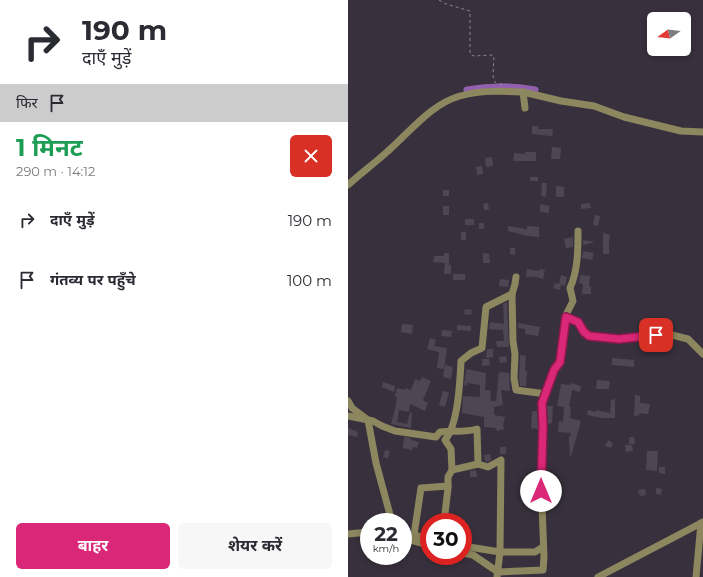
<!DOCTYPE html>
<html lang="hi">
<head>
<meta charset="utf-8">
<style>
	:root { --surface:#fff; --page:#f7f7f7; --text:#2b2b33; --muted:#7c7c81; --accent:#db2777 }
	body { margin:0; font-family:Montserrat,"Noto Sans Devanagari",sans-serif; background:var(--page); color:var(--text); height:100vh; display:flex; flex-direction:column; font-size:15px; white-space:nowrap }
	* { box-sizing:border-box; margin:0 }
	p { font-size:13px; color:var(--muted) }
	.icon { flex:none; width:22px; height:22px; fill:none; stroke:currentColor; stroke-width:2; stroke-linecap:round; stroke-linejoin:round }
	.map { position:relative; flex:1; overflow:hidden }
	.side { display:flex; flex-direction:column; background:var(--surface); width:348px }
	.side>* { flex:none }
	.guide { background:#fff; color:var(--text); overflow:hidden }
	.needle { width:26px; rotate:256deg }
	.tools { position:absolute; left:299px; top:12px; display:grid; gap:8px }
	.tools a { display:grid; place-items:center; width:44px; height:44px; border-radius:6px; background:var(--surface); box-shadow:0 2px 6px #0003; font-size:20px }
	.speed { position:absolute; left:12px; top:513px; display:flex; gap:8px; font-size:20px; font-weight:700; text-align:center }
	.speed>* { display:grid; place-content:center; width:52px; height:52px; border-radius:50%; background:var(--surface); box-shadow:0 2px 6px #0003; line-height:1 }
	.speed small { font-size:10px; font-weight:400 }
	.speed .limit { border:6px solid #d22; background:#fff; color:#111 }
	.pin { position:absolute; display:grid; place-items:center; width:34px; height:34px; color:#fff; margin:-17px; border-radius:8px; box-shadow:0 2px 6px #0006 }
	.me { position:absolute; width:44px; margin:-22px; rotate:0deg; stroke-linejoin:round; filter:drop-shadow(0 0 3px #0008) }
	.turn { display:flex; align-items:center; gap:14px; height:84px; padding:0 16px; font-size:18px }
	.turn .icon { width:52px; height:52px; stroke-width:2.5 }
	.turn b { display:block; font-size:28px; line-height:34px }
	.then { display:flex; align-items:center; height:38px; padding:0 16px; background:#0003; gap:8px; font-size:15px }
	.round { display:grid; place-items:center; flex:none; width:42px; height:42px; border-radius:6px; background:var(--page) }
	.head { display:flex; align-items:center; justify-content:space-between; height:68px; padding:0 16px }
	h1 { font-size:24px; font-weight:700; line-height:30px; color:#1e9e55 }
	.cta { display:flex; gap:8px; margin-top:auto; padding:8px 16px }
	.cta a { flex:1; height:46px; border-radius:6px; background:var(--accent); color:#fff; font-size:16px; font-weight:700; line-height:46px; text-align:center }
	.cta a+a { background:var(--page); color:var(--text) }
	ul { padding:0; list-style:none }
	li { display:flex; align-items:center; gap:12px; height:60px; padding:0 16px }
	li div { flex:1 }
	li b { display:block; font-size:15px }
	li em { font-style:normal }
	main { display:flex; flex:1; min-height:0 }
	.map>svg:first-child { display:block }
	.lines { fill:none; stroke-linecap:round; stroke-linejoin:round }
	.canal { stroke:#9260af; stroke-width:7 }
	.building { fill:#4e4753 }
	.path { stroke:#8c8690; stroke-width:1; stroke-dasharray:3 3; stroke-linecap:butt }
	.minor { stroke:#8c875e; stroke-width:7 }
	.route-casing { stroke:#8e194d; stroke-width:10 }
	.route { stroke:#db2777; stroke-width:7 }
</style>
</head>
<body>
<main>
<section class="side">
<div class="guide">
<div class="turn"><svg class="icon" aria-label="right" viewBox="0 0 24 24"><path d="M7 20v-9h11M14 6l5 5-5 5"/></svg><div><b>190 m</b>दाएँ मुड़ें</div></div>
<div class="then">फिर<svg class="icon" aria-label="arrive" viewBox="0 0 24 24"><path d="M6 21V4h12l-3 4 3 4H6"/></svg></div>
</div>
<div class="head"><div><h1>1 मिनट</h1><p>290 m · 14:12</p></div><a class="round" style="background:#d93025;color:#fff"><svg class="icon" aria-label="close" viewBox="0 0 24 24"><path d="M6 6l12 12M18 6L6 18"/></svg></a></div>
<ul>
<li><svg class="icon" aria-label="right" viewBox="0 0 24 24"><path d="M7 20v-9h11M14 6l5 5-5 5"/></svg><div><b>दाएँ मुड़ें</b></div><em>190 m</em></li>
<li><svg class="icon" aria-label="arrive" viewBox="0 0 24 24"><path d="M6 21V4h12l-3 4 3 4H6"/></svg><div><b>गंतव्य पर पहुँचे</b></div><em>100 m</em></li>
</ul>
<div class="cta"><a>बाहर</a><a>शेयर करें</a></div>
</section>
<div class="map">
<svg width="355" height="577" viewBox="0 0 355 577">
	<rect width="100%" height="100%" fill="#38313d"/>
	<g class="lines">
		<path class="canal" d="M119 90C141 86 165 86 187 90"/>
	</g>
	<g class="building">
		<polygon points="184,126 190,126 190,129 205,129 204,136 184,134"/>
		<polygon points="204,147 213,148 212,159 203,159"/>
		<polygon points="177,152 188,152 188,161 165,161 166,153 177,154"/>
		<polygon points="144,157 145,166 138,167 137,158"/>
		<polygon points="134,166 135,174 129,175 128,167"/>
		<rect x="182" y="177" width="8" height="4"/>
		<polygon points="194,183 199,183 198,197 193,196"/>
		<polygon points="208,186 216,187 216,197 208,197"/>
		<rect x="95" y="190" width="6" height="6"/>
		<polygon points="140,203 141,210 136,210 135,204"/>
		<polygon points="242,203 243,208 233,209 233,204"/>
		<polygon points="192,204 201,206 201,213 192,212"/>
		<rect x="95" y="206" width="6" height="9"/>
		<polygon points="247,215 252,216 250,226 245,225"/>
		<rect x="117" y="219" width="9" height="6"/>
		<rect x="131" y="223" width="5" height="6"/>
		<polygon points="160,226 179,229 179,226 191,227 191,237 180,236 160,231"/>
		<rect x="113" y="232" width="5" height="8"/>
		<polygon points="255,233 262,235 261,243 261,254 255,254"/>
		<polygon points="225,237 225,247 218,248 216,239"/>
		<polygon points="235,240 247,242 235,245"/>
		<polygon points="162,248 167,248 167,255 162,254"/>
		<polygon points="235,251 246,253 244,260 234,258"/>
		<polygon points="97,253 101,253 101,265 103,265 103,274 96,274 97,263 85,262 86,256 95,256"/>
		<polygon points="135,253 141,254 142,263 135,263"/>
		<polygon points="179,269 191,271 192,269 197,270 195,279 184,276 184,277 178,277"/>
		<rect x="105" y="274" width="12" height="6"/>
		<polygon points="213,275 219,277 217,286 213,285 212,290 205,288 207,283 211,284"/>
		<polygon points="232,275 242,276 241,286 243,287 243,294 234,294 235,284 231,283"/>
		<polygon points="152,279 161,280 160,287 151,286"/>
		<polygon points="159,302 161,347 149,347 148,341 156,341 155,330 141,329 142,322 156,324 155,304"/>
		<polygon points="117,309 124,310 123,315 116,314"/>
		<polygon points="170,323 192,327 190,336 177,334 177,329 170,328"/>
		<polygon points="54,324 65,325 64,334 53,332"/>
		<polygon points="109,325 123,326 123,331 109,330"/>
		<polygon points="94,330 104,331 103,337 93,336"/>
		<polygon points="82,338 88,340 86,346 99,348 96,369 89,368 91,352 79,349"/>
		<polygon points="139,349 145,349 145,357 138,358"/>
		<polygon points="172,355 178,356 177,371 179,371 178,386 172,386 171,378"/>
		<polygon points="158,356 159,362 152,363 151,357"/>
		<polygon points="264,358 286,360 286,367 264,365"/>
		<polygon points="134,359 141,359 142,365 134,366"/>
		<polygon points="97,365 105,367 103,379 95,377"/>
		<polygon points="118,369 138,373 137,390 142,390 143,401 148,401 151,372 161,373 162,391 153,390 155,405 146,407 146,415 157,417 155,425 156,429 149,431 148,428 136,427 136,417 114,413 115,396 132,397 132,385 119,383 119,386 116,385"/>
		<polygon points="74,377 83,381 75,400 80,403 77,411 62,404 61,412 51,410 49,422 59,424 62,412 64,413 63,428 43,424 48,405 49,397 47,396 49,388 57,390 57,388 63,390 67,379 72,381"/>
		<polygon points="249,380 262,381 261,389 248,389"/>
		<polygon points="35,382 47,386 46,392 34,387"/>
		<polygon points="222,383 233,386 232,392 224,390 221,407 223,407 222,418 233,421 223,456 222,456 221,438 223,433 210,432 211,421 215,422 216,407 209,406 213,384 222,385"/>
		<polygon points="95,391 101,392 97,407 91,405"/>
		<polygon points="287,395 292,396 292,403 302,404 300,414 291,413 292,415 286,416"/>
		<polygon points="267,399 267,418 254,418 239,415 240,410 248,412 248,410 262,413 263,400"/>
		<polygon points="199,406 205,406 204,423 200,424"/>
		<polygon points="184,411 189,411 190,429 183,428"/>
		<polygon points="0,428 10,432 9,437 0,435"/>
		<polygon points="56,437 63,438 63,440 71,442 69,448 65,447 64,450 55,448"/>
		<polygon points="281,437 286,437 287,444 281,444"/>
		<polygon points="260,440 265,443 263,448 257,446"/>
		<polygon points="277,445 284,445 285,451 278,452"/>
		<rect x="152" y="447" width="6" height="7"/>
		<polygon points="37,450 42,451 40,458 35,457"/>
		<polygon points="299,451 310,451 309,471 298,470"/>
		<polygon points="142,454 143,460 139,462 137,461 136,455"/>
		<polygon points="311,467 317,467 317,474 311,473"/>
		<polygon points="128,470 129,477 122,477 122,471"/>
		<polygon points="308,488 314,489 313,495 308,494"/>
		<polygon points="297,489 298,495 292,496 290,490"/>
	</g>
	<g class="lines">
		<polyline class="path" points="91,0 98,4 122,11 122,54 126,56 144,55 146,56 145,76 147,82 149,84 158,84"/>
		<g class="minor">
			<polyline points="177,108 175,92 213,101 246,106 276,117 333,131 355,132"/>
			<path d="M0 185C13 173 27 163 40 151 62 132 83 104 112 96 132 90 155 91 175 92"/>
			<polyline points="164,294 167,284 168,277"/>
			<path d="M217 317 225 301 222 288C230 271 230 249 230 231"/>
			<polyline points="0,401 4,408 20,420 28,463 44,522"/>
			<path d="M0 416 25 421 34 426 47 431 88 437 92 432C106 430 115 433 129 429L130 464"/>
			<path d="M104 470 103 449 97 440C110 425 112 382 113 361L123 353 134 348 138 307 164 294 165 341 167 354 166 378 168 390 198 394"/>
			<polyline points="96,522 100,488 100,477 104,470 130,464 140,467 153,460 152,552 149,577"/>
			<polyline points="0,534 21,532"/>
			<polyline points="55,538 81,545"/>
			<polyline points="81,539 66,535 73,488 100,486"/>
			<polyline points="115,546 152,552 187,552 195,547"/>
			<polyline points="115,553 125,555 150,572 195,570 196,557 193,479 195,426 194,403 206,370 212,362 217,317 230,322 236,333 241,336 271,339 320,334 340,339 355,354"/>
			<polyline points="250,577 355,522"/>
			<polyline points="348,577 353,523"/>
		</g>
	</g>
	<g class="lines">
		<g class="route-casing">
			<polyline id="route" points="193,491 195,426 194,403 206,370 212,362 218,317 230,322 236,332 241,336 271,339 308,335"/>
		</g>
		<use href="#route" class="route"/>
	</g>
</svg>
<div class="tools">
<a><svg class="needle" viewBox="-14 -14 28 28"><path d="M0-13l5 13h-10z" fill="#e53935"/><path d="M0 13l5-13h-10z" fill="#7c7c81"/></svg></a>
</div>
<div class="speed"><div>22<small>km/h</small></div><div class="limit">30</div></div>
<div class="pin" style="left:308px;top:335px;background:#d93025"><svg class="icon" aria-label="arrive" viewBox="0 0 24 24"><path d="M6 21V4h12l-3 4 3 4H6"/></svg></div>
<svg class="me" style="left:193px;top:491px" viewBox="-20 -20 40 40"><circle r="19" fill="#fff"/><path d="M0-13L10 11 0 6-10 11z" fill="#db2777"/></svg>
</div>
</main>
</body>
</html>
